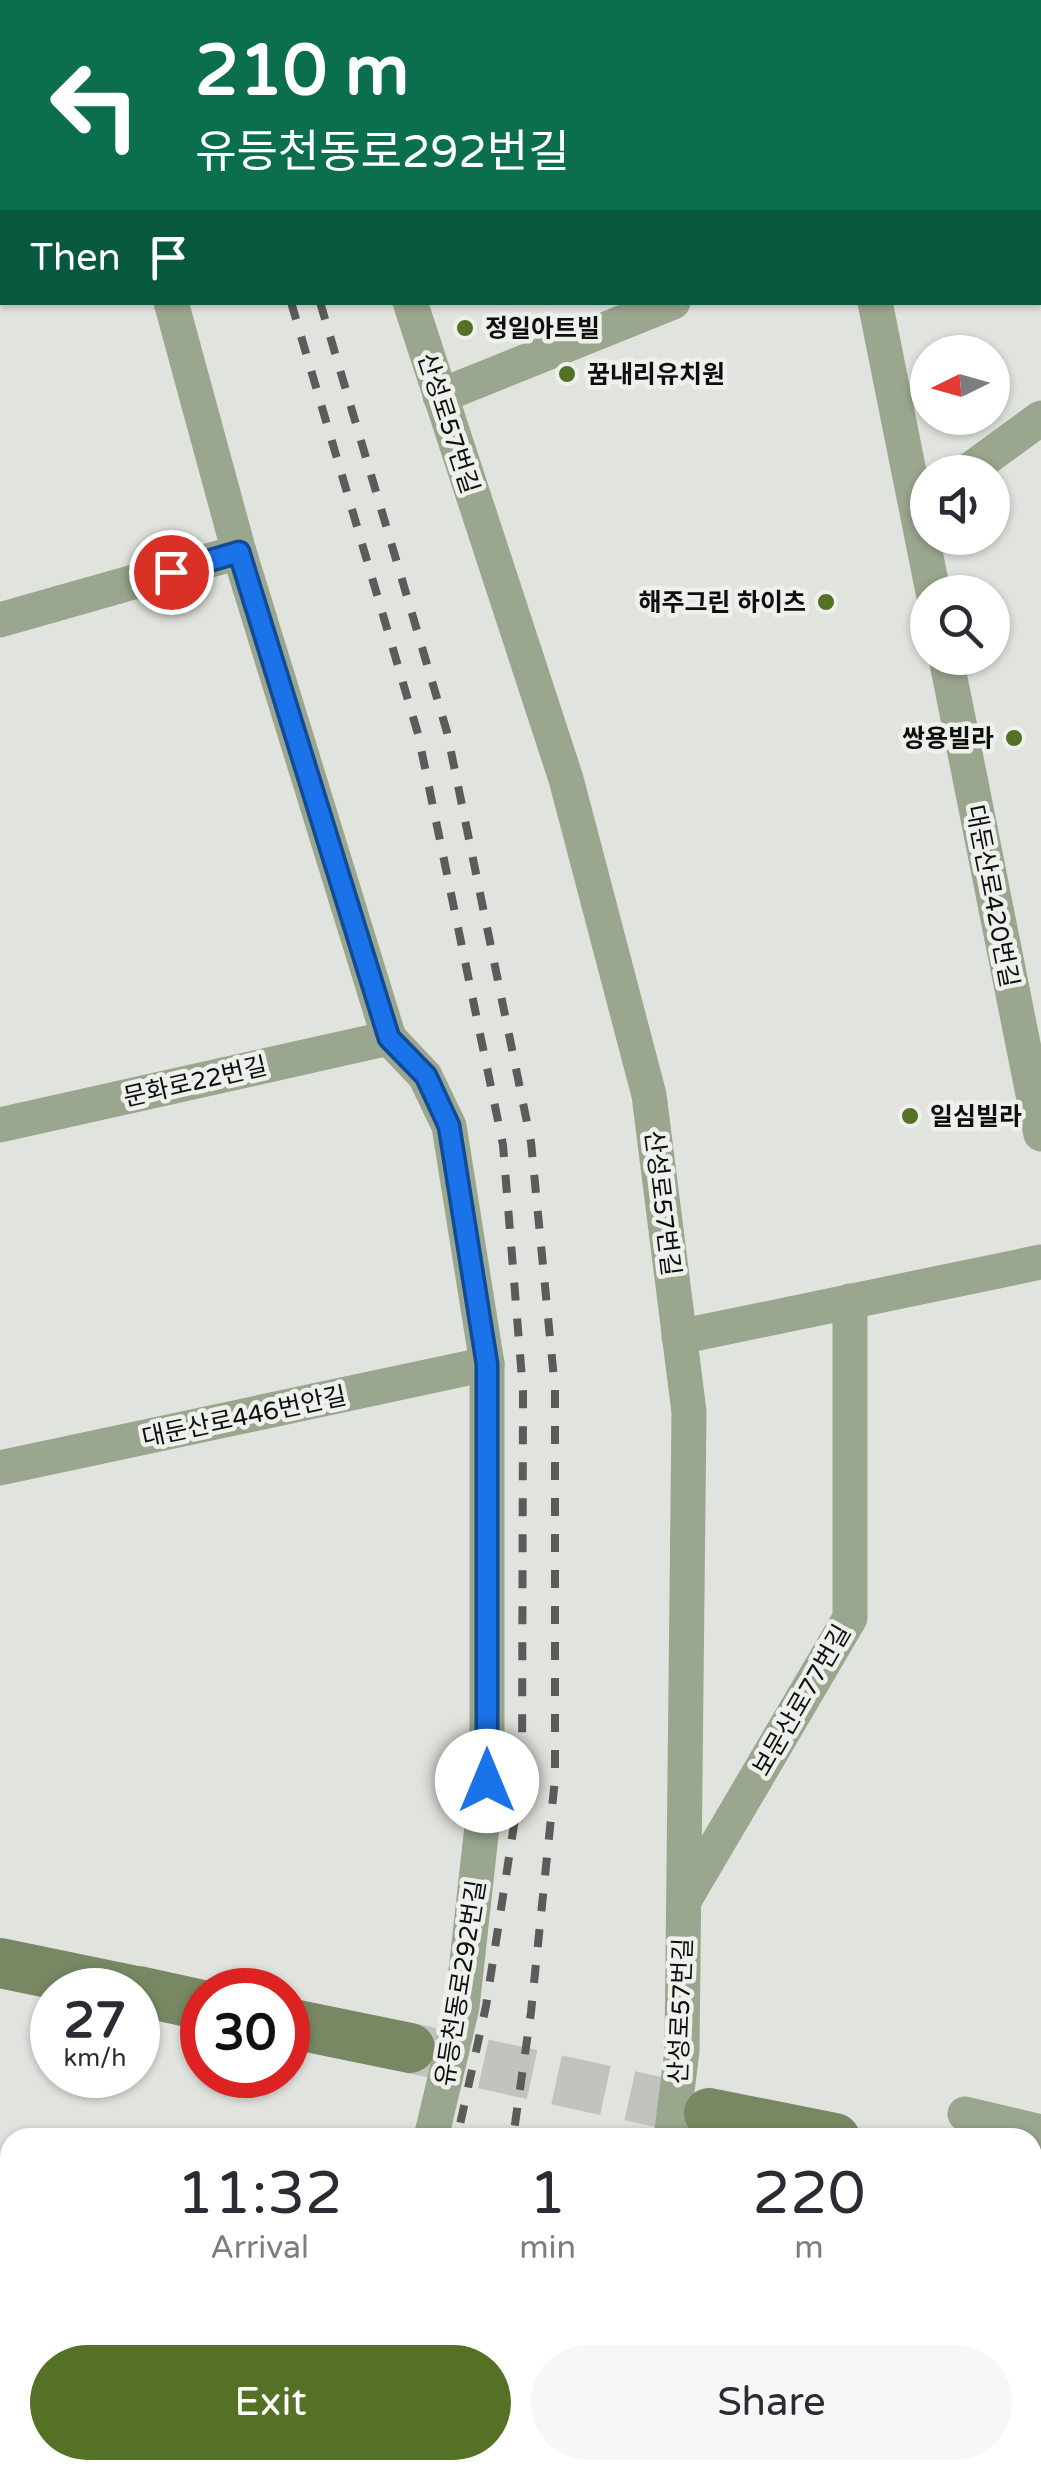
<!DOCTYPE html>
<html lang="en">
<head>
<meta charset="utf-8">
<style>
	:root { --surface:#fff; --page:#f7f7f7; --text:#2b2b33; --muted:#7c7c81; --accent:#547125 }
	body { margin:0; font-family:"Varela Round","Noto Sans KR",sans-serif; background:var(--page); color:var(--text); height:100vh; display:flex; flex-direction:column; font-size:38px; white-space:nowrap }
	* { box-sizing:border-box; margin:0 }
	p { font-size:32px; color:var(--muted) }
	.icon { flex:none; width:55px; height:55px; fill:none; stroke:currentColor; stroke-width:2; stroke-linecap:round; stroke-linejoin:round }
	.map { position:relative; flex:1; overflow:hidden }
	.drawer { position:absolute; left:0px; top:2128px; width:1042px; height:352px; display:flex; flex-direction:column; background:var(--surface); border-radius:30px 30px 0 0; box-shadow:0 2px 8px #0004 }
	.drawer>* { flex:none }
	.guide { position:absolute; left:0px; top:0px; width:1042px; height:305px; box-shadow:0 2px 8px #0004; background:#0b6e4f; color:#fff; overflow:hidden }
	.needle { width:65px; rotate:265deg }
	.buttons { position:absolute; left:910px; top:335px; display:grid; gap:20px }
	.buttons a { display:grid; place-items:center; width:100px; height:100px; border-radius:50%; background:var(--surface); box-shadow:0 2px 8px #0004; font-size:50px }
	.speed { position:absolute; left:30px; top:1968px; display:flex; gap:20px; font-size:50px; font-weight:700; text-align:center }
	.speed>* { display:grid; place-content:center; width:130px; height:130px; border-radius:50%; background:var(--surface); box-shadow:0 2px 8px #0004; line-height:1 }
	.speed small { font-size:25px; font-weight:400 }
	.speed .limit { border:15px solid #d22; background:#fff; color:#111 }
	.pin { position:absolute; display:grid; place-items:center; width:85px; height:85px; color:#fff; margin:-42px; border:5px solid #fff; border-radius:50%; box-shadow:0 2px 10px #0007 }
	.me { position:absolute; width:110px; margin:-55px; rotate:0deg; stroke-linejoin:round; filter:drop-shadow(0 0 8px #0008) }
	.turn { display:flex; align-items:center; gap:35px; height:210px; padding:0 30px; font-size:45px }
	.turn .icon { width:130px; height:130px; stroke-width:2.5 }
	.turn b { display:block; font-size:70px; line-height:85px }
	.then { display:flex; align-items:center; height:95px; padding:0 30px; background:#0003; gap:20px; font-size:38px }
	.eta { display:flex; justify-content:space-evenly; align-items:center; height:170px; text-align:center }
	.eta b { font-size:60px; font-weight:600; line-height:70px }
	.button { display:flex; gap:20px; margin-top:auto; padding:20px 30px }
	.button a { flex:1; height:115px; border-radius:60px; background:var(--accent); color:#fff; font-size:40px; font-weight:600; line-height:115px; text-align:center }
	.button a+a { background:var(--page); color:var(--text) }
	.map>svg:first-child { display:block }
	.lines { fill:none; stroke-linecap:round; stroke-linejoin:round }
	.secondary-tunnel { stroke:#c2c3bf; stroke-width:50; stroke-dasharray:50 25; stroke-linecap:butt }
	.street { stroke:#9aa68d; stroke-width:35 }
	.secondary { stroke:#788863; stroke-width:50 }
	.rail { stroke:#5b5b59; stroke-width:8; stroke-dasharray:18 18; stroke-linecap:butt }
	.route-casing { stroke:#114b97; stroke-width:25 }
	.route { stroke:#1a73e8; stroke-width:18 }
	.poi-dot { fill:#547125; stroke:#eef0eb; stroke-width:4 }
	.labels { text-anchor:middle; stroke-width:9; stroke-linejoin:round; paint-order:stroke }
	.poi-label { font-size:25px; font-weight:bold; fill:#0f0f0e; stroke:#eef0eb; text-anchor:start }
	.street-label { font-size:25px; fill:#0f0f0e; stroke:#eef0eb }
</style>
</head>
<body>
<div class="map">
<svg width="1041" height="2479" viewBox="0 0 1041 2479">
	<rect width="100%" height="100%" fill="#e1e3de"/>
	<g class="lines">
		<polyline class="secondary-tunnel" points="410,2048 709,2113"/>
		<g class="street">
			<polyline points="88,0 89,2"/>
			<polyline points="324,0 325,2"/>
			<polyline points="570,0 571,2"/>
			<polyline points="769,0 770,2"/>
			<polyline points="1009,0 1012,2"/>
			<polyline points="389,2 395,0"/>
			<polyline points="1040,30 1041,31"/>
			<polyline points="1040,160 1041,160"/>
			<polyline points="171,302 239,552 389,1038 425,1076 449,1126 487,1364 487,1781 462,2007 431,2138"/>
			<polyline points="410,302 566,779 649,1095 689,1412 682,2051 671,2138"/>
			<polyline points="875,302 933,592"/>
			<polyline points="440,396 673,302"/>
			<polyline points="967,472 1041,418"/>
			<polyline points="0,620 239,552"/>
			<polyline points="946,658 1041,1134"/>
			<polyline points="0,1125 389,1038"/>
			<polyline points="679,1337 1041,1262"/>
			<polyline points="0,1468 487,1364"/>
			<polyline points="685,1899 850,1618 850,1301"/>
			<polyline points="965,2114 1041,2132"/>
			<polyline points="0,2412 10,2414"/>
			<polyline points="272,2470 314,2479"/>
			<polyline points="593,2479 595,2470"/>
		</g>
		<g class="secondary">
			<polyline points="0,1963 131,1990"/>
			<polyline points="138,1991 202,2005"/>
			<polyline points="288,2023 410,2048"/>
			<polyline points="709,2113 835,2138"/>
			<polyline points="1032,2177 1041,2178"/>
		</g>
		<g class="rail">
			<polyline points="202,0 203,2"/>
			<polyline points="231,0 232,2"/>
			<polyline points="291,302 418,734 503,1145 523,1391 522,1773 486,2006 457,2138"/>
			<polyline points="320,302 447,732 531,1142 555,1389 555,1779 531,2012 513,2138"/>
			<polyline points="379,2479 383,2470"/>
			<polyline points="434,2479 437,2470"/>
		</g>
	</g>
	<g class="lines">
		<g class="route-casing">
			<polyline id="route" points="171,572 239,552 389,1038 426,1076 449,1126 487,1364 487,1781"/>
		</g>
		<use href="#route" class="route"/>
	</g>
	<g class="poi-dot">
		<circle cx="465" cy="328" r="10"/>
		<circle cx="567" cy="374" r="10"/>
		<circle cx="826" cy="602" r="10"/>
		<circle cx="1014" cy="738" r="10"/>
		<circle cx="910" cy="1116" r="10"/>
	</g>
	<g class="labels">
		<g class="poi-label">
			<text x="485" y="337">정일아트빌</text>
			<text x="587" y="383">꿈내리유치원</text>
			<text x="806" y="611" text-anchor="end">해주그린 하이츠</text>
			<text x="994" y="747" text-anchor="end">쌍용빌라</text>
			<text x="930" y="1125">일심빌라</text>
		</g>
		<g class="street-label">
			<text transform="translate(449 423) rotate(72)" y="9">산성로57번길</text>
			<text transform="translate(993 896) rotate(79)" y="9">대둔산로420번길</text>
			<text transform="translate(195 1081) rotate(-13)" y="9">문화로22번길</text>
			<text transform="translate(663 1203) rotate(83)" y="9">산성로57번길</text>
			<text transform="translate(244 1416) rotate(-12)" y="9">대둔산로446번안길</text>
			<text transform="translate(801 1700) rotate(-60)" y="9">보문산로77번길</text>
			<text transform="translate(460 1983) rotate(-81)" y="9">유등천동로292번길</text>
			<text transform="translate(680 2011) rotate(-88)" y="9">산성로57번길</text>
		</g>
	</g>
</svg>
<div class="buttons">
<a><svg class="needle" viewBox="-14 -14 28 28"><path d="M0-13l5 13h-10z" fill="#e53935"/><path d="M0 13l5-13h-10z" fill="#7c7c81"/></svg></a>
<a><svg class="icon" aria-label="sound" viewBox="0 0 24 24"><path d="M4 9h4l5-4v14l-5-4H4zM17 9q2 3 0 6"/></svg></a>
<a><svg class="icon" aria-label="search" viewBox="0 0 24 24"><circle cx="10" cy="10" r="6"/><path d="M15 15l6 6"/></svg></a>
</div>
<div class="speed"><div>27<small>km/h</small></div><div class="limit">30</div></div>
<div class="pin" style="left:171px;top:572px;background:#d93025"><svg class="icon" aria-label="arrive" viewBox="0 0 24 24"><path d="M6 21V4h12l-3 4 3 4H6"/></svg></div>
<svg class="me" style="left:487px;top:1781px" viewBox="-20 -20 40 40"><circle r="19" fill="#fff"/><path d="M0-13L10 11 0 6-10 11z" fill="#1a73e8"/></svg>
<div class="guide">
<div class="turn"><svg class="icon" aria-label="left" viewBox="0 0 24 24"><path d="M17 20v-9H6M10 6l-5 5 5 5"/></svg><div><b>210 m</b>유등천동로292번길</div></div>
<div class="then">Then<svg class="icon" aria-label="arrive" viewBox="0 0 24 24"><path d="M6 21V4h12l-3 4 3 4H6"/></svg></div>
</div>
<section class="drawer">
<div class="eta">
<div><b>11:32</b><p>Arrival</p></div>
<div><b>1</b><p>min</p></div>
<div><b>220</b><p>m</p></div>
</div>
<div class="button"><a>Exit</a><a>Share</a></div>
</section>
</div>
</body>
</html>
